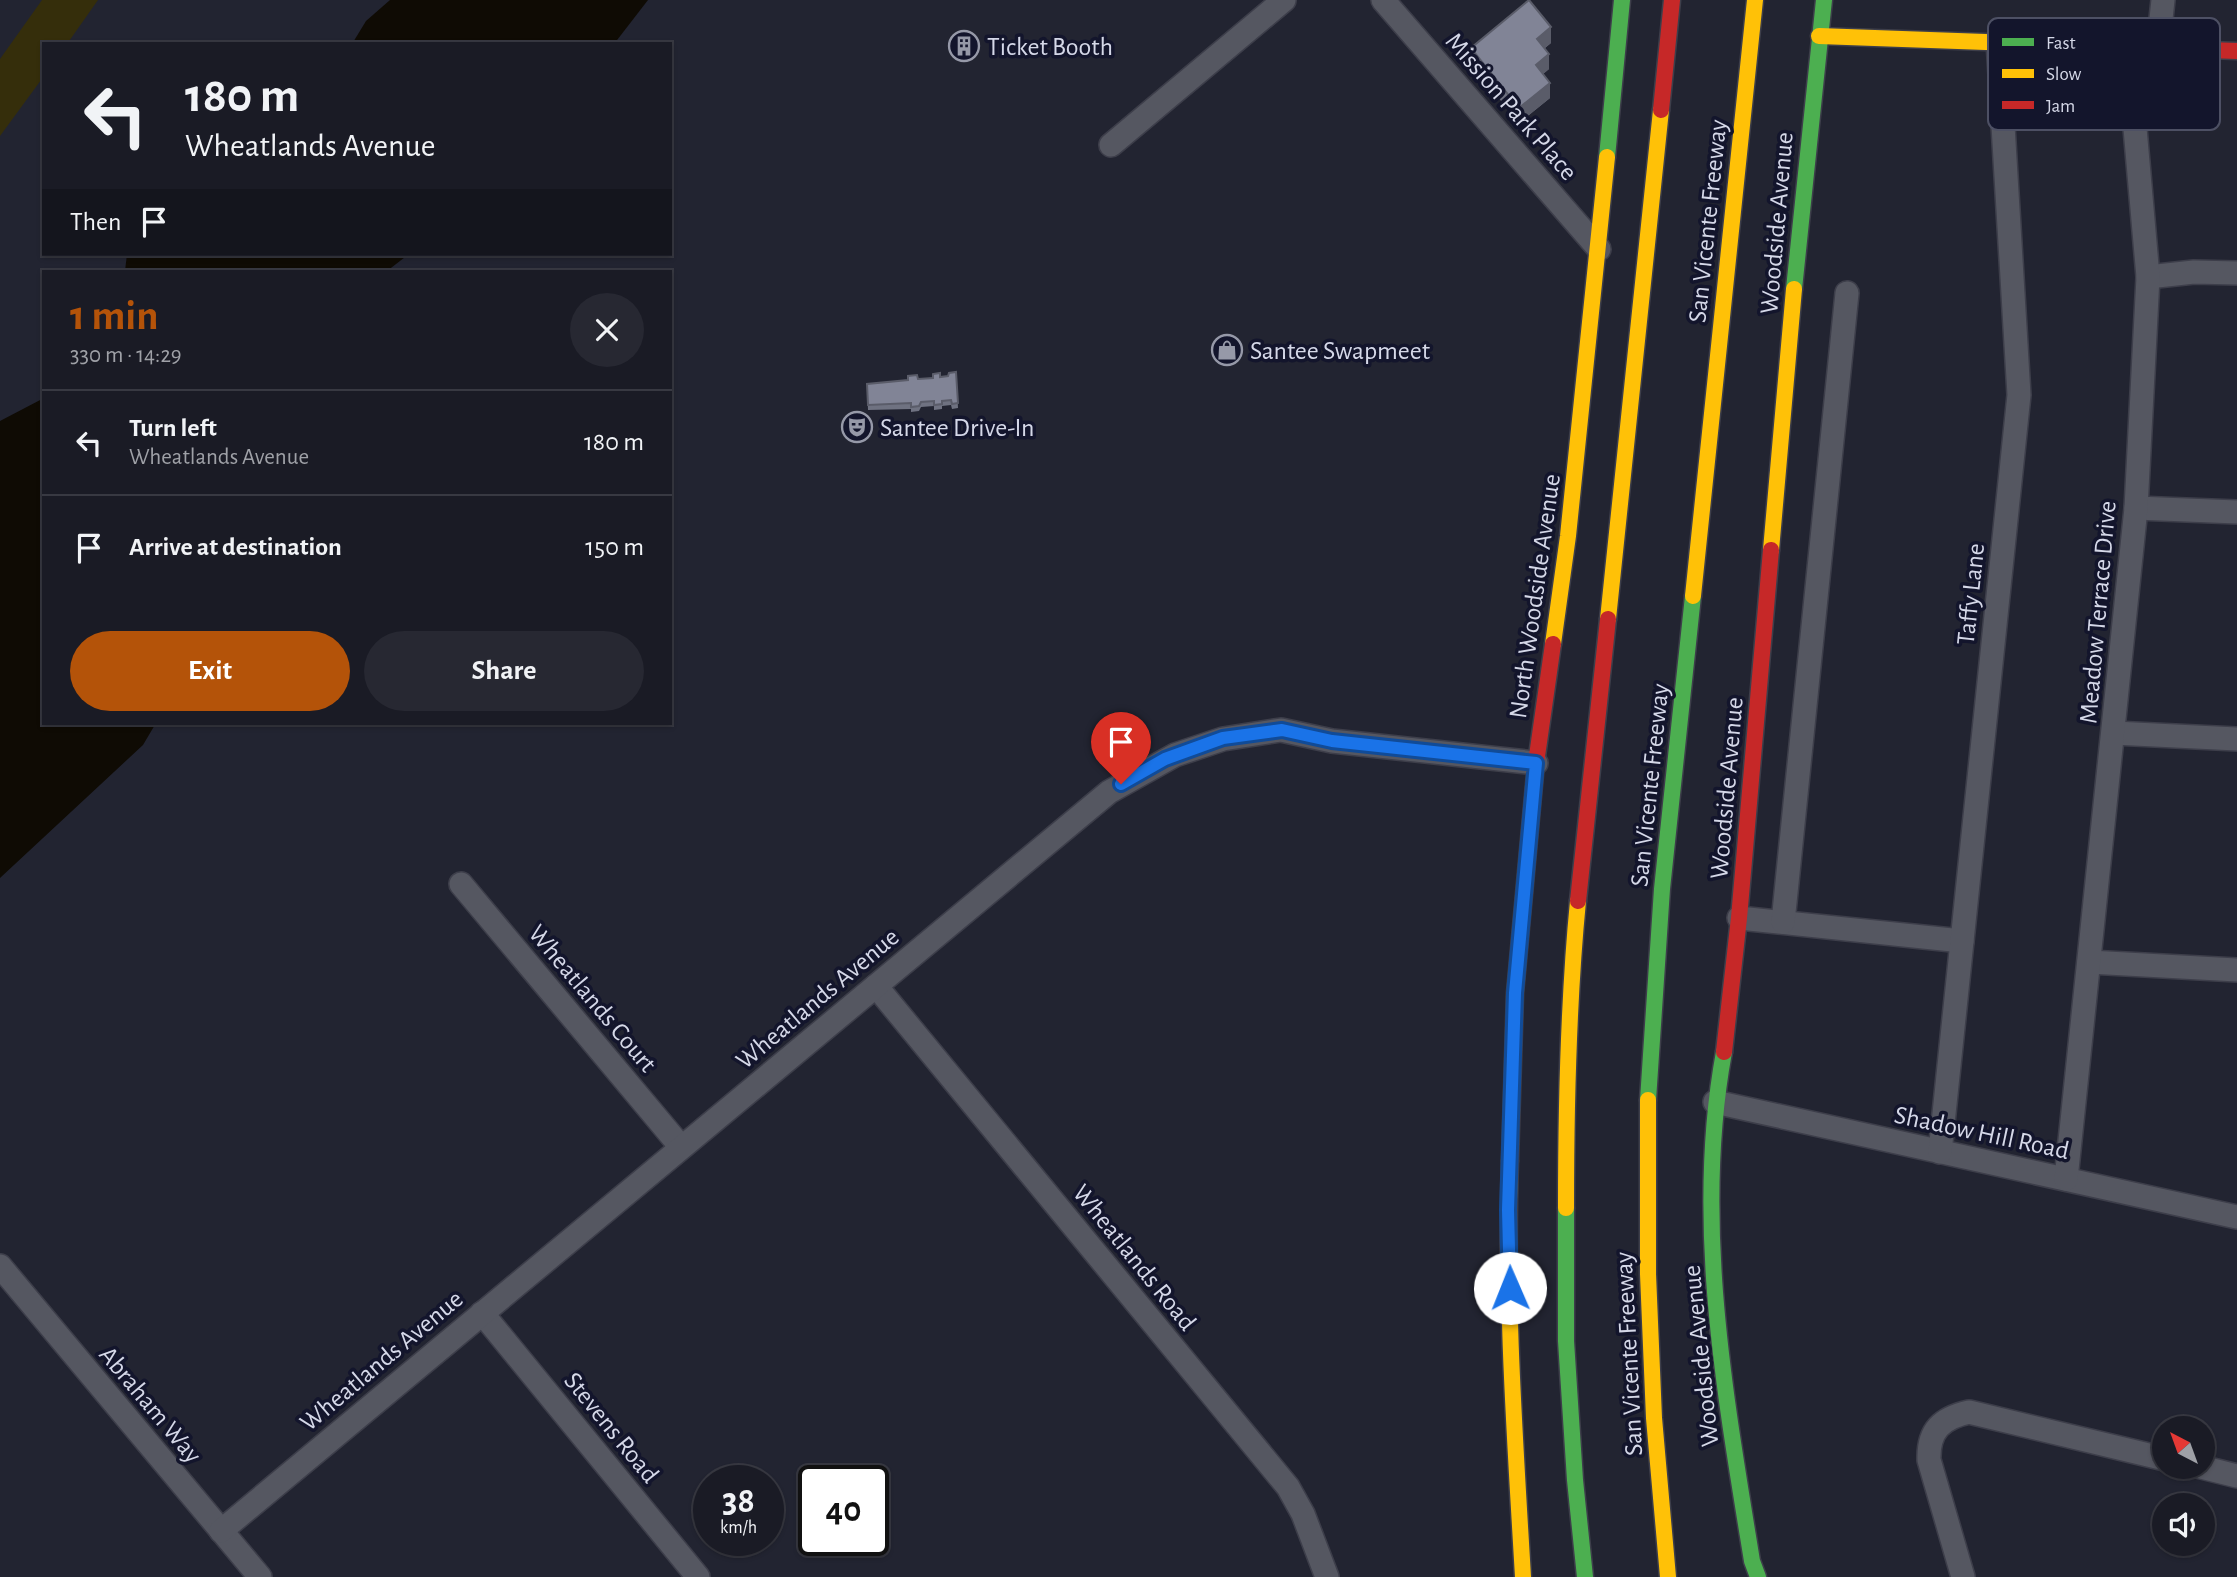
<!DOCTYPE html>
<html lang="en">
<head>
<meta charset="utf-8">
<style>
	:root { --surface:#1a1b25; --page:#272832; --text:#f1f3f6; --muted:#9fa1a7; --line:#383942; --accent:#b45309 }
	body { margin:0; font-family:"Alegreya Sans",sans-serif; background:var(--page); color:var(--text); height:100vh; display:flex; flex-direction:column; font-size:26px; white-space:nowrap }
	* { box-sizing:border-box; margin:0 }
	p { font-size:23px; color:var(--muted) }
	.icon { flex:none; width:38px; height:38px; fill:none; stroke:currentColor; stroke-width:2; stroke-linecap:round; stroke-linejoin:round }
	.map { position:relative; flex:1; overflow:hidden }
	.drawer { position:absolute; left:42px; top:270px; width:630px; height:455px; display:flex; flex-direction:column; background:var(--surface); border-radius:0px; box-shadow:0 2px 5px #0004,0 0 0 2px var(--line) }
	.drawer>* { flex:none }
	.banner { position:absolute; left:42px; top:42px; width:630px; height:214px; border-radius:0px; box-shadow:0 2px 5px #0004,0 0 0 2px var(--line); background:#1a1b25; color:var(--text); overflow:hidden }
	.needle { width:46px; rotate:319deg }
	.tools { position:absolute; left:2152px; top:1416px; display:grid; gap:14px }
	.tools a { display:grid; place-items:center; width:63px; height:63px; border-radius:50%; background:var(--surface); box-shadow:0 2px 5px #0004,0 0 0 2px var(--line); font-size:35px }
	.speed { position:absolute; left:693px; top:1465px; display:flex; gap:14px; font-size:35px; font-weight:700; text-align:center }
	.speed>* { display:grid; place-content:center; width:91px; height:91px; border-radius:50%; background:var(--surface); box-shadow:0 2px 5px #0004,0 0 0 2px var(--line); line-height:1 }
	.speed small { font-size:18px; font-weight:400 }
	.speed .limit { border:4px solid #111; border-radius:10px; background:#fff; color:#111 }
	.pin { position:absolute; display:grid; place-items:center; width:60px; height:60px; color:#fff; margin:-72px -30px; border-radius:50% 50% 50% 0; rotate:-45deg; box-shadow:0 0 7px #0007 }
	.pin .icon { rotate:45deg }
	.me { position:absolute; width:77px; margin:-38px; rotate:359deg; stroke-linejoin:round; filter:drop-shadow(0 0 5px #0008) }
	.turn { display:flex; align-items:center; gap:24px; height:147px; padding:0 28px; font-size:32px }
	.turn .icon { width:91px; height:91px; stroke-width:2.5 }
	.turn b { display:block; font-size:49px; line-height:60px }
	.then { display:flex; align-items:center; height:66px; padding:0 28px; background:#0003; gap:14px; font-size:26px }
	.round { display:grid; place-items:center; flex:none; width:74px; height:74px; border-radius:37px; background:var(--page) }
	.head { display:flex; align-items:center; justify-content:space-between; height:119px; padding:0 28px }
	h1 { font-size:42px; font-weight:700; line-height:52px; color:var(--accent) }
	.button { display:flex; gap:14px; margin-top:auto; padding:14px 28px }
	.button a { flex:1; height:80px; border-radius:42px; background:var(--accent); color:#fff; font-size:28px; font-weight:700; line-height:80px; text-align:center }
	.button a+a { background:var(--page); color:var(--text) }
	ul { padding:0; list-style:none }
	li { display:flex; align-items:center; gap:21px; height:105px; padding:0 28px; border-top:2px solid var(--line) }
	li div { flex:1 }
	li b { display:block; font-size:26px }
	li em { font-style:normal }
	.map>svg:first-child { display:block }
	.green { fill:#352e0b }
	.water { fill:#0f0b04 }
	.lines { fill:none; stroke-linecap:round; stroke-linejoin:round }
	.street-casing { stroke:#3d3e4a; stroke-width:26 }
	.fast-casing { stroke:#3d3e4a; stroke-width:19 }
	.slow-casing { stroke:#3d3e4a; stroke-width:19 }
	.jam-casing { stroke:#3d3e4a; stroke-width:19 }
	.street { stroke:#555761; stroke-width:23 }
	.fast { stroke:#4caf50; stroke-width:16 }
	.slow { stroke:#ffc107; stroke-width:16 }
	.jam { stroke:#c62828; stroke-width:16 }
	.wall { fill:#6f7281 }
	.shaded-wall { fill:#5a5c69 }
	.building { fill:#818496; stroke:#5a5c69; stroke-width:2 }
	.route-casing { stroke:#114b97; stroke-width:18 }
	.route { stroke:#1a73e8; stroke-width:12 }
	.labels { text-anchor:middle; stroke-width:7; stroke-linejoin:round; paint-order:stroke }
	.poi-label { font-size:26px; fill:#d5d8e8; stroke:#13152c; text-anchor:start }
	.street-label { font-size:26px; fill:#d5d8e8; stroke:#13152c }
	.key { fill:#13152c; stroke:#4d5064; stroke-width:2 }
	.key-label { font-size:19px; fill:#d5d8e8 }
</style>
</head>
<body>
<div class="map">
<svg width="2237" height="1577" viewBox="0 0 2237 1577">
	<rect width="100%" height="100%" fill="#222431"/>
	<polygon class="green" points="42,0 98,0 67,44 44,44 44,76 0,136 0,59"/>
	<g class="water">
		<polygon points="390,0 648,0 614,44 352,44 366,21"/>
		<polygon points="127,254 409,254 387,271 125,271"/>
		<polygon points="44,398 44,723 156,723 143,745 0,878 0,421"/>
	</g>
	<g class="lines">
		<g class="street-casing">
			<g id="street">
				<polyline points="1383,0 1599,249"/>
				<polyline points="2158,47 2163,0"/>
				<polyline points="1111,145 1284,0"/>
				<polyline points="2148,277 2194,272 2237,273"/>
				<polyline points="2136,508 2237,512"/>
				<polyline points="2114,733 2237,739"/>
				<polyline points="461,884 681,1147"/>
				<polyline points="1739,918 1962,941"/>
				<polyline points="1783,922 1847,293"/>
				<polyline points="2089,962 2237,970"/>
				<polyline points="876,986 1288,1487 1303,1514 1327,1577"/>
				<polyline points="1715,1102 2237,1217"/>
				<polyline points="1940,1152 2019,395 1998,41"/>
				<polyline points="2066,1179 2136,508 2148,277 2128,48"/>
				<polyline points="0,1266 260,1577"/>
				<polyline points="482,1313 698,1577"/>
				<polyline points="2197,1466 2237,1476"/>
				<polyline points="221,1531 1109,792 1175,755 1223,739 1281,730 1332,741 1536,763"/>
				<path d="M1963 1577 1929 1460C1928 1430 1942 1418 1969 1412L2165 1459"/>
			</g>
		</g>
		<g class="fast-casing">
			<g id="fast">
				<polyline points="1607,157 1622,0"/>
				<polyline points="1794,289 1824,0"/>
				<path d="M1724 1052C1693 1220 1725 1395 1752 1561L1758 1577"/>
				<polyline points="1648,1100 1662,889 1693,596"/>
				<polyline points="1566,1208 1566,1341 1575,1480 1585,1577"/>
			</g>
		</g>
		<g class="slow-casing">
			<g id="slow">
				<polyline points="1819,36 2098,46"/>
				<polyline points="1771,550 1794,289"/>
				<polyline points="1693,596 1755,0"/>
				<polyline points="1608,619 1661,110"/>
				<polyline points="1553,644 1568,536 1607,157"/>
				<polyline points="1648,1100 1648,1274 1654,1418 1668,1577"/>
				<path d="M1510 1161C1505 1300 1515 1439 1523 1577"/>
				<path d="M1566 1208C1566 1106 1568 1003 1578 901"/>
			</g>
		</g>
		<g class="jam-casing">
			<g id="jam">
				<polyline points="2098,46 2237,51"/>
				<polyline points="1661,110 1672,0"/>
				<polyline points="1578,901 1608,619"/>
				<polyline points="1724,1052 1739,918 1771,550"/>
				<polyline points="1510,1161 1515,993 1536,763 1553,644"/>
			</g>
		</g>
		<use href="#street" class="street"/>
		<use href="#fast" class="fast"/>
		<use href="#slow" class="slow"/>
		<use href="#jam" class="jam"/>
	</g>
	<g class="wall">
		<polygon points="959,40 968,48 965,51 959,45"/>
		<polygon points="1551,43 1545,48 1549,69 1543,74 1550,98 1519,123 1471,64 1471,48"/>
		<polygon points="956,372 958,408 952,409 951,405 942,406 942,409 934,410 934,406 921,407 919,411 911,412 911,409 868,410 867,384 908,380 908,376 918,379 948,376"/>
	</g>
	<g class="shaded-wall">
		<polygon points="1551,27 1551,43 1537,54 1537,39"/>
		<polygon points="1549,54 1549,69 1536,80 1536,65"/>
		<polygon points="1550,83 1550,98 1519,123 1519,108"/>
	</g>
	<g class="building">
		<polygon points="1529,0 1551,27 1537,39 1549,54 1536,65 1550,83 1519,108 1471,48"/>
		<polygon points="963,37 968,43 965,46 959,40"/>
		<polygon points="956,372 958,403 952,404 951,400 942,401 942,404 934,405 934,401 921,402 919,406 911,407 911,403 868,405 867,384 908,380 908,376 917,375 918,379 933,378 933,374 940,373 940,377 948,376 949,373"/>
	</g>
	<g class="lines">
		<g class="route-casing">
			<polyline id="route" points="1121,784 1165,759 1223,738 1282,730 1332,741 1536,763 1515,993 1508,1210 1510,1288"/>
		</g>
		<use href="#route" class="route"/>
	</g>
	<defs>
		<g id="building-ring" transform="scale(1.575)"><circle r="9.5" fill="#13152c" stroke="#9699a8" stroke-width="1.5"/><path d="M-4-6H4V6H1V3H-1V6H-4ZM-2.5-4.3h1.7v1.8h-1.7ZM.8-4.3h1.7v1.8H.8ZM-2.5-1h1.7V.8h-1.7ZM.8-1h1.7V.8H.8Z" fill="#9699a8"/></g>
		<g id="shop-ring" transform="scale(1.575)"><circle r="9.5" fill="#13152c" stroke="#9699a8" stroke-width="1.5"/><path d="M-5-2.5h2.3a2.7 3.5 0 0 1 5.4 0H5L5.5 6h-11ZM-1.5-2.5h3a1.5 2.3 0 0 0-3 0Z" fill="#9699a8"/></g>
		<g id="theatre-ring" transform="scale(1.575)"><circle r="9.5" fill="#13152c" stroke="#9699a8" stroke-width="1.5"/><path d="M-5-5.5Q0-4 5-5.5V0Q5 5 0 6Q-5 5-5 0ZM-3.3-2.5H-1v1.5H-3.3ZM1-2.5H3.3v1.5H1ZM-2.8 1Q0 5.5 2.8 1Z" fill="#9699a8"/></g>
	</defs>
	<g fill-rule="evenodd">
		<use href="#building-ring" x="964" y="46"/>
		<use href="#shop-ring" x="1227" y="350"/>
		<use href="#theatre-ring" x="857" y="427"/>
	</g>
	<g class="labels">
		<g class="poi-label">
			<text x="987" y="55">Ticket Booth</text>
			<text x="1250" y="359">Santee Swapmeet</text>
			<text x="880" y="436">Santee Drive-In</text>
		</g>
		<g class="street-label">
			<text transform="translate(1512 106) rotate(49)" y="9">Mission Park Place</text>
			<text transform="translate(1707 221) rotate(-84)" y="9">San Vicente Freeway</text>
			<text transform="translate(1776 223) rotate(-85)" y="9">Woodside Avenue</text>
			<text transform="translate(1970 594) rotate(-84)" y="9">Taffy Lane</text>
			<text transform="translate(1534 596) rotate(-82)" y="9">North Woodside Avenue</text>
			<text transform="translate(2097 612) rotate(-85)" y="9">Meadow Terrace Drive</text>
			<text transform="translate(1649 785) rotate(-84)" y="9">San Vicente Freeway</text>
			<text transform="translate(1726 788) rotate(-85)" y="9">Woodside Avenue</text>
			<text transform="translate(593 998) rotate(50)" y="9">Wheatlands Court</text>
			<text transform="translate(817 998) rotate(-40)" y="9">Wheatlands Avenue</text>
			<text transform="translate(1982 1132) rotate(12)" y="9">Shadow Hill Road</text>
			<text transform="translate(1135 1257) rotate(51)" y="9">Wheatlands Road</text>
			<text transform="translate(1628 1354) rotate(-93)" y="9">San Vicente Freeway</text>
			<text transform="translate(1700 1356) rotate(-96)" y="9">Woodside Avenue</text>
			<text transform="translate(381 1360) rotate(-40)" y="9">Wheatlands Avenue</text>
			<text transform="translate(151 1404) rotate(50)" y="9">Abraham Way</text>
			<text transform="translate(612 1427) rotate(51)" y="9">Stevens Road</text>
		</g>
	</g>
	<rect x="1988" y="18" width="232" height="112" rx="10" class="key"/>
	<rect x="2002" y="38" width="32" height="8" fill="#4caf50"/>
	<rect x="2002" y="69" width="32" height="9" fill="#ffc107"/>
	<rect x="2002" y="101" width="32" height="8" fill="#c62828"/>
	<g class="key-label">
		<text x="2046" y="49">Fast</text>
		<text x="2046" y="80">Slow</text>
		<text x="2046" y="112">Jam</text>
	</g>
</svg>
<div class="tools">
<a><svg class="needle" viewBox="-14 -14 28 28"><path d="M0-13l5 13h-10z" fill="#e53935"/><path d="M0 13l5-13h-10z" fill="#9fa1a7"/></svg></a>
<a><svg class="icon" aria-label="sound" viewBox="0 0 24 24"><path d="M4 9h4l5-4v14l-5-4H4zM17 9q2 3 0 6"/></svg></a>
</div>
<div class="speed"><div>38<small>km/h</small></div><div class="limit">40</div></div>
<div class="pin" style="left:1121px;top:784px;background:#d93025"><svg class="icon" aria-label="arrive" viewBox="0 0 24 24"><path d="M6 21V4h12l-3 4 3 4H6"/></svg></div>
<svg class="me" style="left:1510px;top:1288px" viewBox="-20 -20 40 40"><circle r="19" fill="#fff"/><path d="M0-13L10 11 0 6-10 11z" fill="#1a73e8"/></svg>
<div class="banner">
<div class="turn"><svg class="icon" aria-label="left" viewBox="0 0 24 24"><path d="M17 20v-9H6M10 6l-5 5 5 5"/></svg><div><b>180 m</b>Wheatlands Avenue</div></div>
<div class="then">Then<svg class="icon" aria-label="arrive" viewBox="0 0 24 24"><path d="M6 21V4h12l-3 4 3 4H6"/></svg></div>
</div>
<section class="drawer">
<div class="head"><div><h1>1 min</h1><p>330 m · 14:29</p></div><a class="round"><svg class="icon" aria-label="close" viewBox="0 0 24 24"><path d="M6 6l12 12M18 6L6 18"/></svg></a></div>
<ul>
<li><svg class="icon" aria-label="left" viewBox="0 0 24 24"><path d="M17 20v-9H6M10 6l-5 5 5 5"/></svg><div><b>Turn left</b><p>Wheatlands Avenue</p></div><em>180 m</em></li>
<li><svg class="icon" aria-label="arrive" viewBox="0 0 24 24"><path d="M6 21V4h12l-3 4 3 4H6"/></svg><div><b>Arrive at destination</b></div><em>150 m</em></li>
</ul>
<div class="button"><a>Exit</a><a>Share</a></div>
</section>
</div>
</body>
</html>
